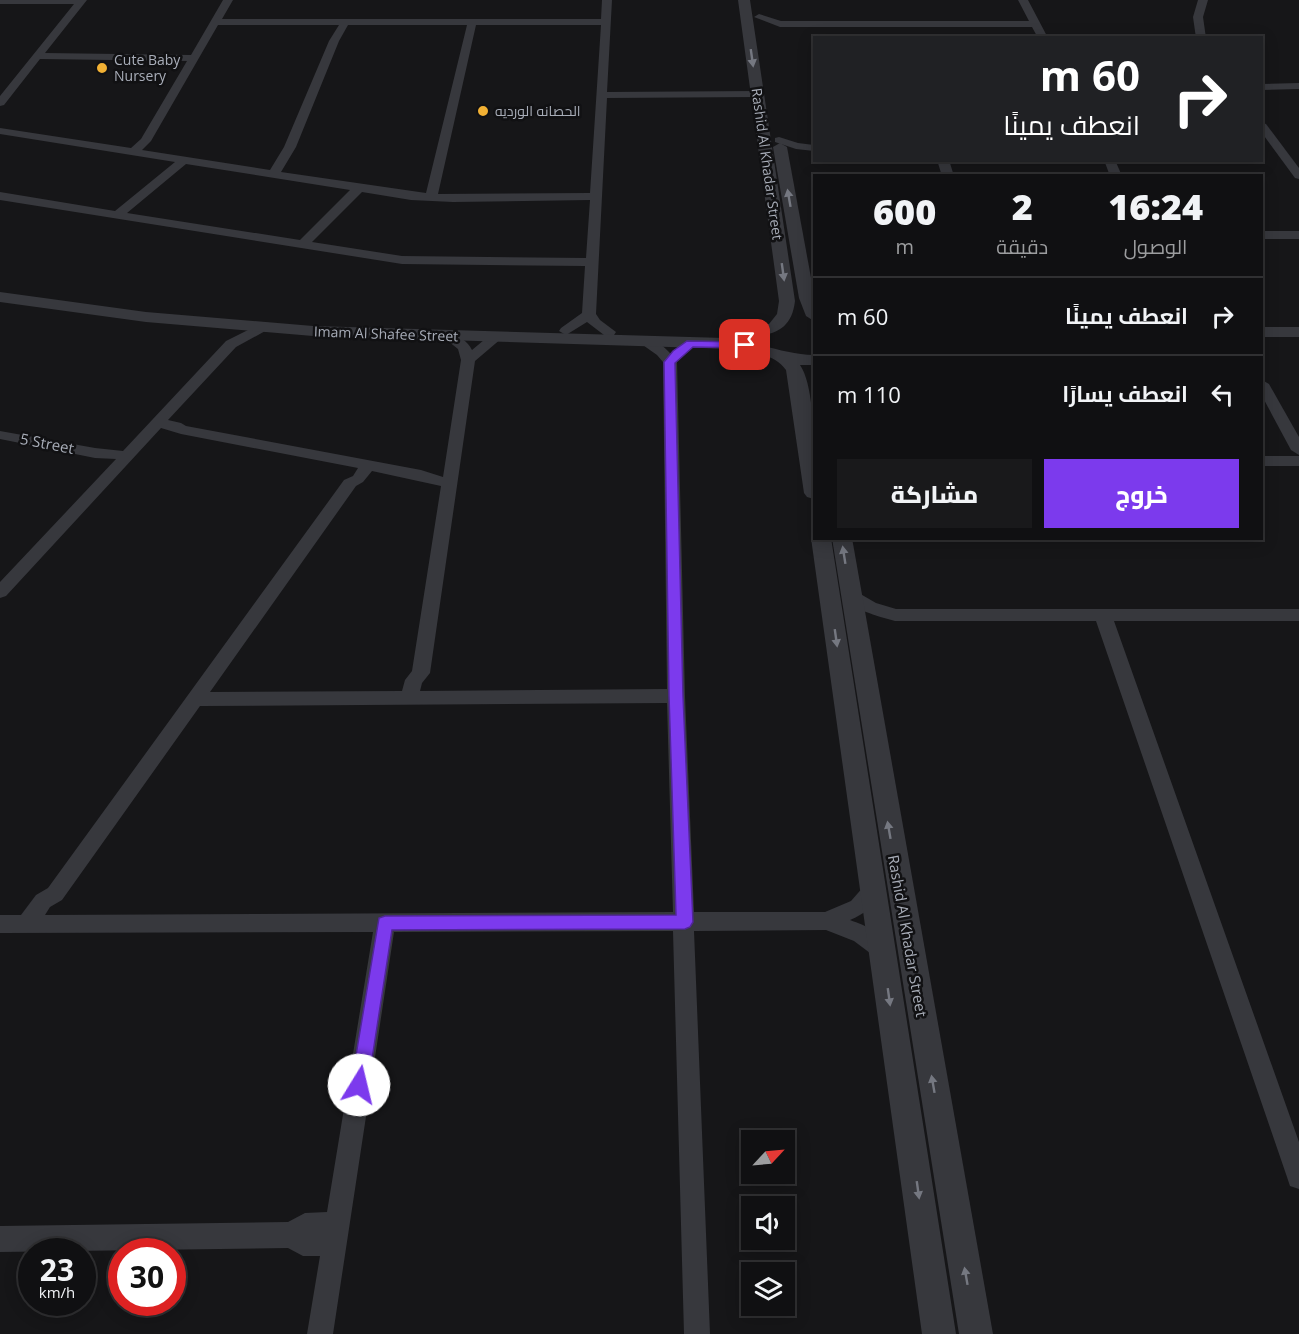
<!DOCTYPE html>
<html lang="ar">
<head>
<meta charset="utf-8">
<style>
	:root { --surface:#101012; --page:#19191b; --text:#f1f3f6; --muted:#9c9d9f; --line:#303032; --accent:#7c3aed }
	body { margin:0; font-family:"Open Sans",Cairo,sans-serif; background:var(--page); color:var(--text); direction:rtl; height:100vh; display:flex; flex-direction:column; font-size:22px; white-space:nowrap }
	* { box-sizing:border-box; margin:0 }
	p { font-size:20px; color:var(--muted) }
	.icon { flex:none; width:33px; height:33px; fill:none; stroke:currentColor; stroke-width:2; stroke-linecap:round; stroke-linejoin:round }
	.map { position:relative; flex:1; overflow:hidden; direction:ltr }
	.side { position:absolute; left:813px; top:174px; width:450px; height:366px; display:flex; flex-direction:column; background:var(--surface); border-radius:0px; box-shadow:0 3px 15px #0003,0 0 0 2px var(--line); direction:rtl }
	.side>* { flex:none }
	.top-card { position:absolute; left:813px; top:36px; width:450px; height:126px; border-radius:0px; box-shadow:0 3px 15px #0003,0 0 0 2px var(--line); direction:rtl; background:#202124; color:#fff; overflow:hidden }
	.needle { width:39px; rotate:64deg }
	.tools { position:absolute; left:741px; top:1130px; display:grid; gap:12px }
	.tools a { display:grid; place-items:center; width:54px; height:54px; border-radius:0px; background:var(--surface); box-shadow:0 3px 15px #0003,0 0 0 2px var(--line); font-size:30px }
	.speed { position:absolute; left:18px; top:1238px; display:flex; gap:12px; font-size:30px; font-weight:700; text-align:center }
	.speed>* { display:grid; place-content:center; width:78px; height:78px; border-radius:50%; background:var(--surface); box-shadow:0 3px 15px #0003,0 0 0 2px var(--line); line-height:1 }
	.speed small { font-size:15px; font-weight:400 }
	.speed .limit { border:9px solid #d22; background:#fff; color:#111 }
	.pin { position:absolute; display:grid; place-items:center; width:51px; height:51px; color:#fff; margin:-26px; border-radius:12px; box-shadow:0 3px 9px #0006 }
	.me { position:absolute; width:66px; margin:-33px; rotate:9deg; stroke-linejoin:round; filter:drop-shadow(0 0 4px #0008) }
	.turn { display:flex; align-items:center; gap:21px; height:126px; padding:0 24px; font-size:27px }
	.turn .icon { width:78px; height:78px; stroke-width:2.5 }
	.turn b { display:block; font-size:42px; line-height:51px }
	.eta { display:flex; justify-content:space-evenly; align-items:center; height:102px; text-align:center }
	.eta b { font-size:36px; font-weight:800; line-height:42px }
	.cta { display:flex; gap:12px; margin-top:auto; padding:12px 24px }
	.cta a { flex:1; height:69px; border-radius:0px; background:var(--accent); color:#fff; font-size:24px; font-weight:800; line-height:69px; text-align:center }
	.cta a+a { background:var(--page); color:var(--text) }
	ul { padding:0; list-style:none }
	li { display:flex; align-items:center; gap:18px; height:78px; padding:0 24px; border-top:2px solid var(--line) }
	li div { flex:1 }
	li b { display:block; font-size:22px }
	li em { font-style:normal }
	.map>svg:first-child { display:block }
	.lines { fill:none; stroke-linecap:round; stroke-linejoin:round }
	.minor { fill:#37383d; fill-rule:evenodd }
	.tertiary { fill:#37383d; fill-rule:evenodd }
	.oneway { fill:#757881 }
	.route { fill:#7c3aed; stroke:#51269a; stroke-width:1.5 }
	.poi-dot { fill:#f2b134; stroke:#111113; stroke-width:2 }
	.labels { text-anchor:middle; stroke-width:5; stroke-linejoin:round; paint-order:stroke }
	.far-poi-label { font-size:14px; fill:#a8adb8; stroke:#111113; text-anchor:start }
	.far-street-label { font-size:14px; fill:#a8adb8; stroke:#111113 }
	.street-label { font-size:15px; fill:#a8adb8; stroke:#111113 }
</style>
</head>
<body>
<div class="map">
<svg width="1299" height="1334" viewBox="0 0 1299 1334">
	<rect width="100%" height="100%" fill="#161618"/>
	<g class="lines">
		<g class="minor">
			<path d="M0 0H87L45 53 191 55 223 0H233L222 19H601L602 0H612L607 92 757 91 762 94 757 97 607 98 596 314 600 320 616 332 614 335H604L587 322 566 335 559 331 561 328 582 313 585 266 402 264 0 200V192L115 211 175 162 0 134V128L131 148 141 139 187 61 40 59 4 105 0 106V96L74 4H0ZM218 25H339L329 41 284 147 270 170 142 150 151 141ZM348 25H467L426 193 281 172 296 147 339 41ZM476 25H601L590 193 438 194ZM186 164 350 190 300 240 127 213ZM362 192 411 200 453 202 590 200 586 258 402 256 312 242Z"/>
			<polygon points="1018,0 1028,0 1048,38 1038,38 1032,27 780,27 754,17 759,14 781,21 1029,21"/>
			<polygon points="1198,0 1208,0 1203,17 1206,38 1196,38 1193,17"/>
			<polygon points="1299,83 1299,89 1262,90 1262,84"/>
			<polygon points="1262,123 1266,124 1299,168 1299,179 1295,178 1262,133"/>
			<polygon points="779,137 798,143 814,145 814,151 796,149 775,142 775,138"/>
			<polygon points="937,160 949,160 954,176 942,176"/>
			<polygon points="1104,160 1115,160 1122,176 1110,176"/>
			<rect x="1262" y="231" width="37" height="8"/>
			<path d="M262 323 267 324 269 327 267 330 236 347 168 420 181 423 186 426 421 470 443 477 461 360 458 349 443 337 445 334C455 332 468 341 472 350L490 335H500L502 338 475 361 430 673 422 683 420 691 667 689 663 362 657 355 640 343 642 340C657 337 669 351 677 362L685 696 694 912H825L851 901 865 885 872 882 879 885 882 891C875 906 864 914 850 920 866 926 885 933 893 949L890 956 882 958 874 956 854 941 826 930 694 931 710 1334H684L673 931 394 932 333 1334H307L320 1256H303L288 1248 0 1252V1226L288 1222 305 1213 327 1212 373 932 0 933V915H21L36 895 48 888 344 480 353 476 358 468 181 434 161 428 6 596 0 598V582L116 459 95 458 0 439V431L95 448 123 451 226 341ZM372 471 441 486 412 671 405 680 402 691 210 692 356 486 363 482ZM667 703 673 912 45 915 50 907 62 900 200 706Z"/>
			<polygon points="1262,380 1269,384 1299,437 1299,455 1291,450 1262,396"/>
			<rect x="1262" y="456" width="37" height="10"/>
			<path d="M850 588 876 603 896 609H1299V621H1114L1299 1142V1189L1290 1186 1287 1177 1096 621H895C877 616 852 610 841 594L844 590Z"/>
		</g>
		<g class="tertiary">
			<path d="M738 0H750L795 301C791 336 766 335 737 339 763 345 788 354 814 355V365H800C817 389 814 469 814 499L807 497 804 493 786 370C774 354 755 353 735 349L313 336 146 322 0 302V292L146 312 313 326 724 338 721 335 724 331 769 324 777 314 779 301Z"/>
			<polygon points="780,143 787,147 814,294 814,321 806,316 799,298 773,147"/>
			<rect x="1262" y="327" width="37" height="10"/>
			<polygon points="814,533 814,538 831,538 956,1334 922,1334 811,538"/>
			<polygon points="832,538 852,538 993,1334 959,1334"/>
		</g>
	</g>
	<defs><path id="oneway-solid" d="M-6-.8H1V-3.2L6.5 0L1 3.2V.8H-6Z" transform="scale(1.5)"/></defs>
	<g class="oneway">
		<use href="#oneway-solid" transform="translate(752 58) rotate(82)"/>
		<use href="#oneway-solid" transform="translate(789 198) rotate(-100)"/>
		<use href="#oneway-solid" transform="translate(783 272) rotate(82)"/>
		<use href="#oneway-solid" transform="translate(844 555) rotate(-99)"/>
		<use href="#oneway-solid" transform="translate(836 638) rotate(82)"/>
		<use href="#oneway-solid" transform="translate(889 830) rotate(-100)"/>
		<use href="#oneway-solid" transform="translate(889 997) rotate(82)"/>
		<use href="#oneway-solid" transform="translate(933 1084) rotate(-100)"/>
		<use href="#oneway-solid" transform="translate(918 1190) rotate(82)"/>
		<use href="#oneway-solid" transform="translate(966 1276) rotate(-100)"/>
	</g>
	<polygon class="route" points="687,341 745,342 750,345 745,348 693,347 675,363 683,696 693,922 690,927 685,929 392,930 368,1085 366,1091 359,1093 353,1091 351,1085 379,918 385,916 676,915 669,696 664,362 673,351"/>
	<g class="poi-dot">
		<circle cx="102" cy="68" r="6"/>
		<circle cx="483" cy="111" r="6"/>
	</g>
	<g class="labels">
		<g class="far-poi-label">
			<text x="114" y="65">Cute Baby<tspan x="114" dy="16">Nursery</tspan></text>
			<text x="495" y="116">الحصانه الورديه</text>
		</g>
		<g class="far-street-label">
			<text transform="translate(767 164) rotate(82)" y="5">Rashid Al Khadar Street</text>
			<text transform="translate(386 334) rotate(2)" y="5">Imam Al Shafee Street</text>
		</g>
		<g class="street-label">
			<text transform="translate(47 444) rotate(11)" y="5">5 Street</text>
			<text transform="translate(907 936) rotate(80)" y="5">Rashid Al Khadar Street</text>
		</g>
	</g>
</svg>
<div class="tools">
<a><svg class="needle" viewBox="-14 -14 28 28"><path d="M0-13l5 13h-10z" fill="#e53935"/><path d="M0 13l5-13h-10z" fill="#9c9d9f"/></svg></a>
<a><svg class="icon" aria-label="sound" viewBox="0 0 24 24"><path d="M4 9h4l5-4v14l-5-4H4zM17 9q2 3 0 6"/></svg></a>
<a><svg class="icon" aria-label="layers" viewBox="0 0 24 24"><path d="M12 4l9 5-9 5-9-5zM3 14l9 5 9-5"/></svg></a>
</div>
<div class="speed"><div>23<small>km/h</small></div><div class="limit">30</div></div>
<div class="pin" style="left:745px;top:345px;background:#d93025"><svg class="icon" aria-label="arrive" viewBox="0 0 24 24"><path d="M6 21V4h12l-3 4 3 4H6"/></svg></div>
<svg class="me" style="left:359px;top:1085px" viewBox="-20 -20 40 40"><circle r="19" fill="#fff"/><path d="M0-13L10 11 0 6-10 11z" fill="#7c3aed"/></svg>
<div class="top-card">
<div class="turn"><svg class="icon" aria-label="right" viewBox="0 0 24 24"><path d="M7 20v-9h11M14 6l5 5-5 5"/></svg><div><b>60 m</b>انعطف يمينًا</div></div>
</div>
<section class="side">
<div class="eta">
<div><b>16:24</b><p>الوصول</p></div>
<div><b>2</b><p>دقيقة</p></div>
<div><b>600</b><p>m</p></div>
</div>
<ul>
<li><svg class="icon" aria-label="right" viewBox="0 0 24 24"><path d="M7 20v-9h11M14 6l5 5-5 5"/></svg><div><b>انعطف يمينًا</b></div><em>60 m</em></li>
<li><svg class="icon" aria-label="left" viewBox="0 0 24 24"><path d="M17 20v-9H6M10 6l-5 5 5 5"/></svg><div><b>انعطف يسارًا</b></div><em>110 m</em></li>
</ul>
<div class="cta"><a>خروج</a><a>مشاركة</a></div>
</section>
</div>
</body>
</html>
